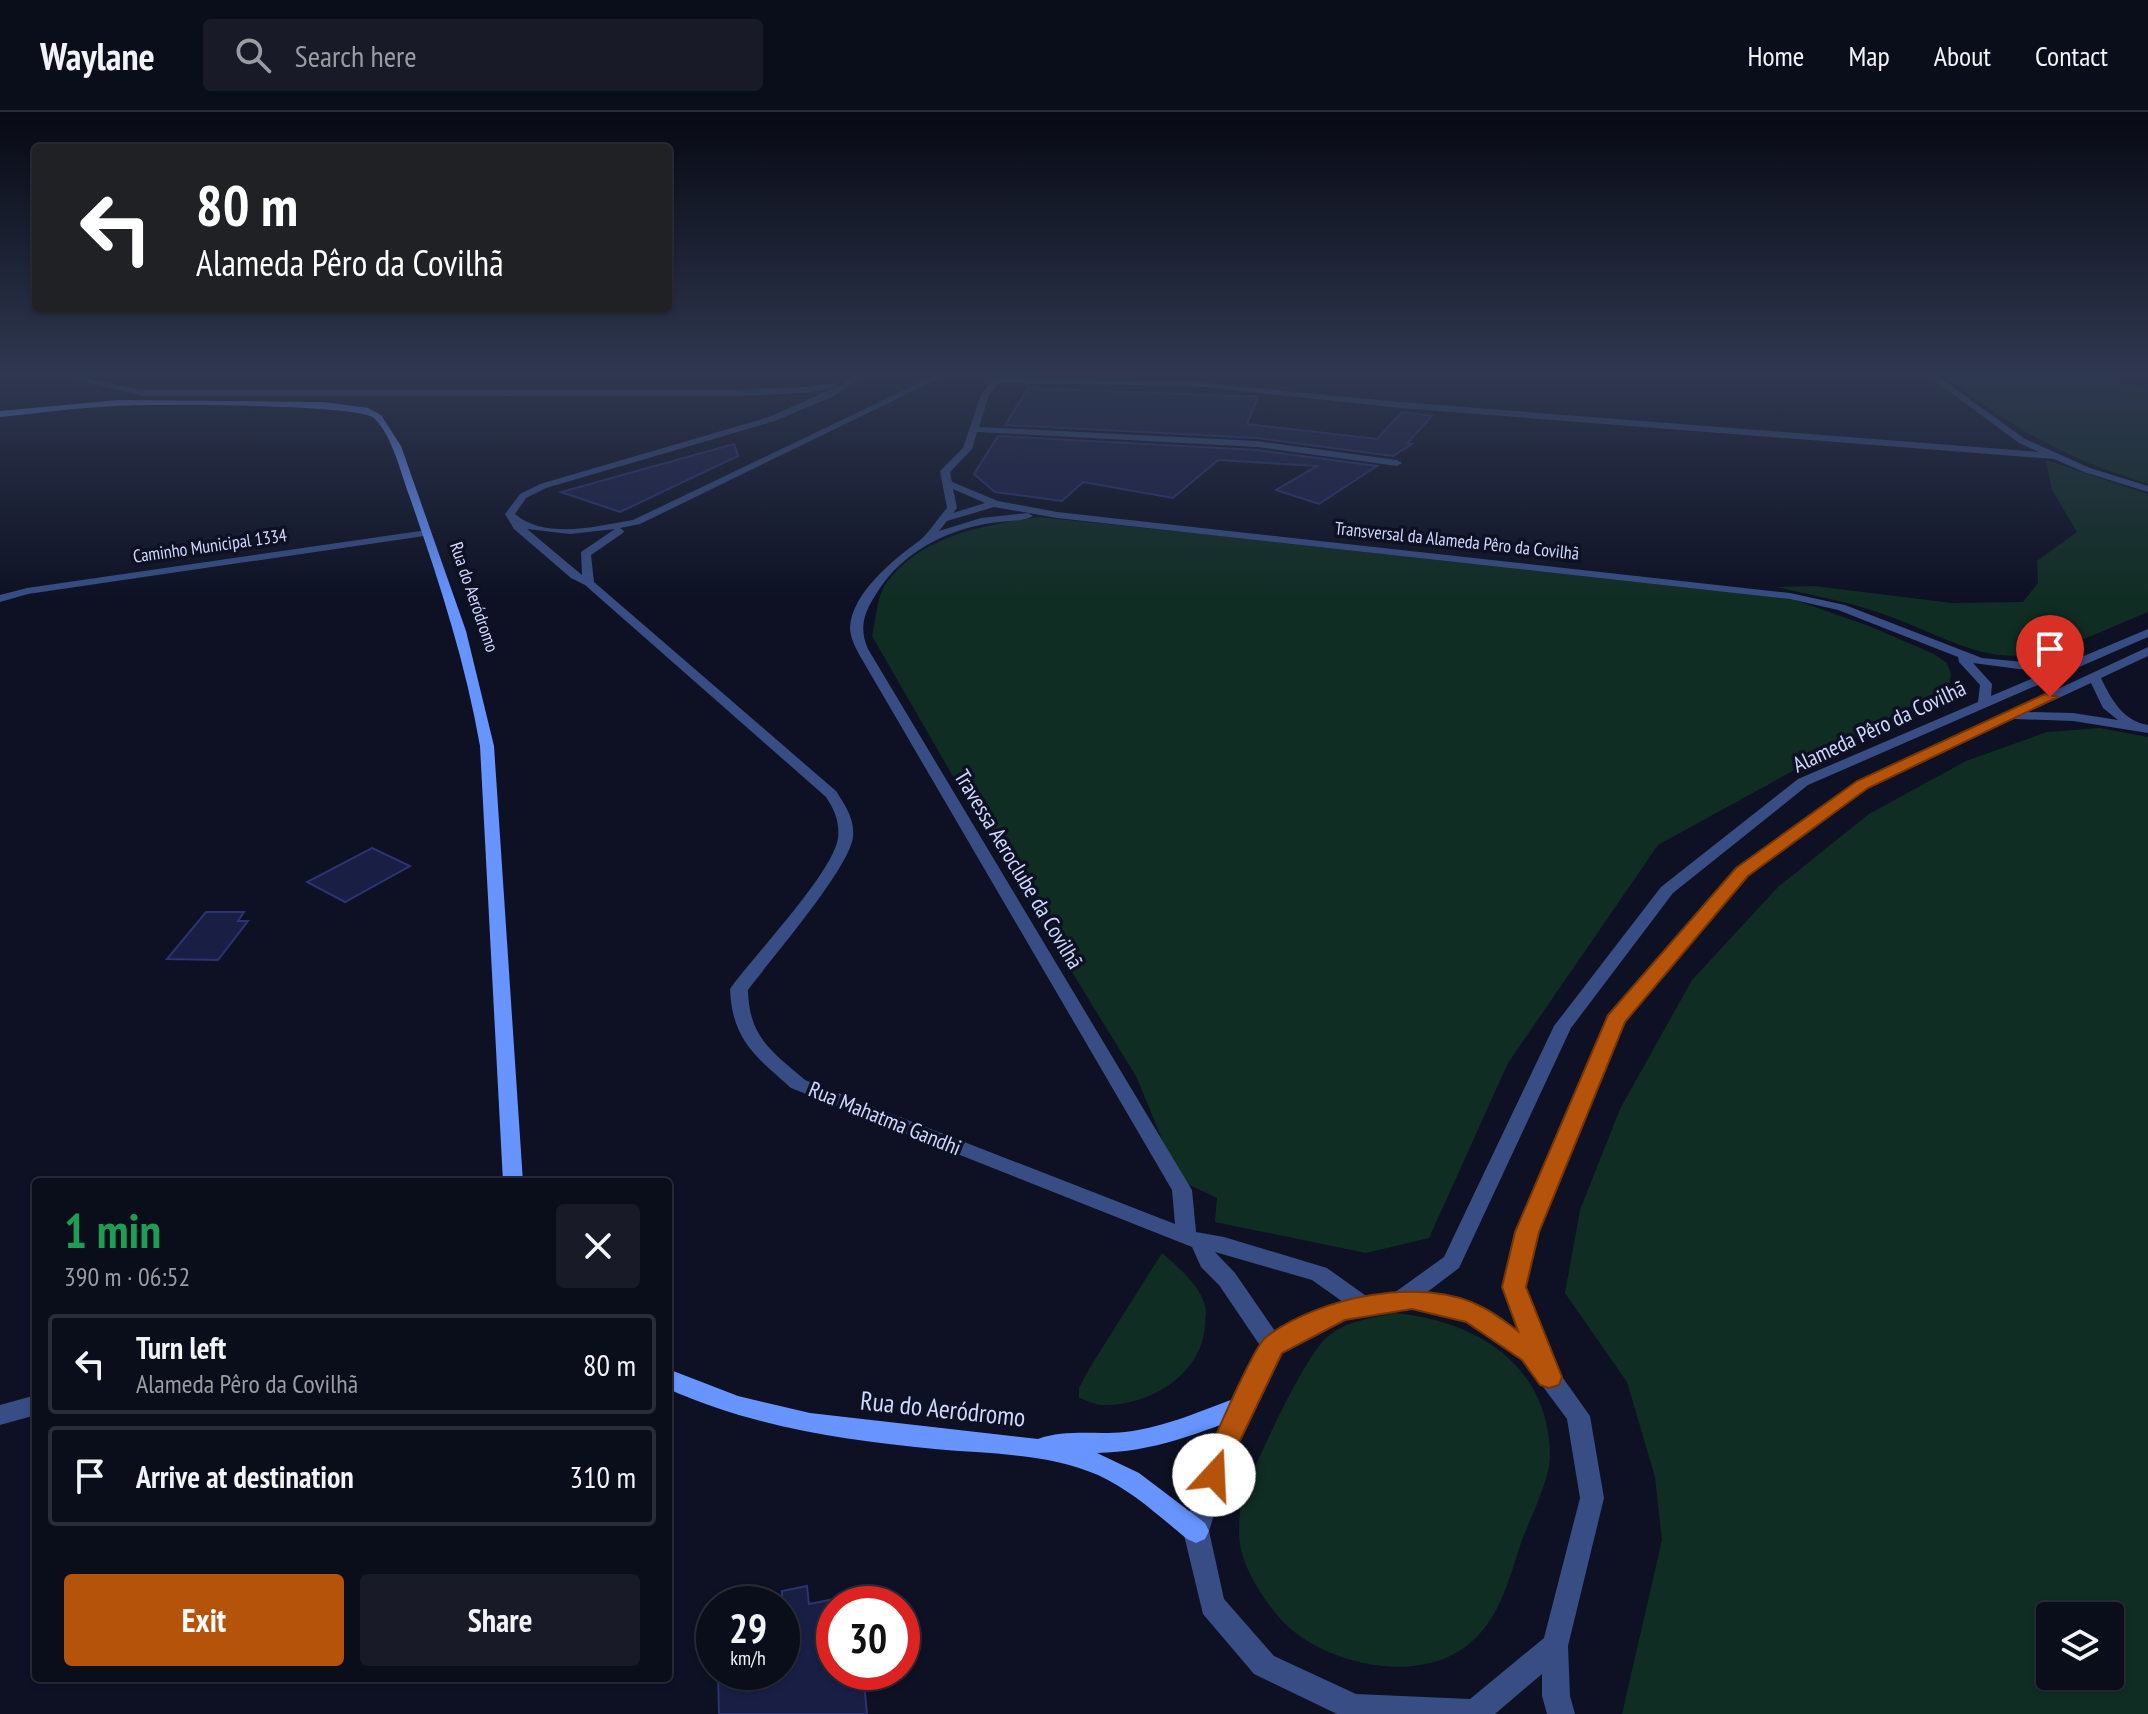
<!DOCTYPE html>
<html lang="en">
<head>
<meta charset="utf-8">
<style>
	:root { --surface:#0a0d1a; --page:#181b27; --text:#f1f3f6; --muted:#999ca2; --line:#2a2d39; --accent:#b45309 }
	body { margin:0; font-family:"PT Sans Narrow",sans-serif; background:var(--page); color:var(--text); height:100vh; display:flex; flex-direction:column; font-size:30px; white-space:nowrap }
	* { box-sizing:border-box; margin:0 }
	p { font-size:26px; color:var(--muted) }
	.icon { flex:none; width:44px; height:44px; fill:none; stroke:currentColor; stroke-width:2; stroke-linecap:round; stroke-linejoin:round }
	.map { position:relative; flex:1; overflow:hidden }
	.side { position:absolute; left:32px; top:1066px; width:640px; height:504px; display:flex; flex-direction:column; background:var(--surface); border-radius:8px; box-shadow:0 2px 6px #0004,0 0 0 2px var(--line) }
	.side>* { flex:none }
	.guide { position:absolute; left:32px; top:32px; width:640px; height:168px; border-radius:8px; box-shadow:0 2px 6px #0004,0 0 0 2px var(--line); background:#202124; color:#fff; overflow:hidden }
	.buttons { position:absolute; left:2036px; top:1490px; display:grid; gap:16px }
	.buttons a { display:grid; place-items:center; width:88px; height:88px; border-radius:8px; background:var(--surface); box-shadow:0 2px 6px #0004,0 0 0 2px var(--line); font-size:40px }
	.speed { position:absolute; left:696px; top:1474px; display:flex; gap:16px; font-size:40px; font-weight:700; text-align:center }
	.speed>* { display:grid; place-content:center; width:104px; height:104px; border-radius:50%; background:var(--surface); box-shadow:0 2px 6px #0004,0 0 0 2px var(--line); line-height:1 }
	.speed small { font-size:20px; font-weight:400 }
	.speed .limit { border:12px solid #d22; background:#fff; color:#111 }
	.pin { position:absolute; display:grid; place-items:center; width:68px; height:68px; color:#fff; margin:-82px -34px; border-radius:50% 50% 50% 0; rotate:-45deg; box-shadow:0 0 8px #0007 }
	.pin .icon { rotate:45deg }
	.me { position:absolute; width:88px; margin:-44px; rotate:20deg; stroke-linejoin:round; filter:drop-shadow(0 0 6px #0008) }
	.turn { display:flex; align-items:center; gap:28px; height:168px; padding:0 32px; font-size:36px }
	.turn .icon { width:104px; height:104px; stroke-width:2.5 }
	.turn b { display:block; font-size:56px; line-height:68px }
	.round { display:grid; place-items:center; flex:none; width:84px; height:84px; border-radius:8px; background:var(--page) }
	.head { display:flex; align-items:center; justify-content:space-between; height:136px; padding:0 32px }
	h1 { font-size:48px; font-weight:600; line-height:60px; color:#1e9e55 }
	.cta { display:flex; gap:16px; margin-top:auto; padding:16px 32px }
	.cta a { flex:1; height:92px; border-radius:8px; background:var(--accent); color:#fff; font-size:32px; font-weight:600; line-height:92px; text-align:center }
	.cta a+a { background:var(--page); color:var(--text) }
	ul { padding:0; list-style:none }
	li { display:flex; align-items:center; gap:24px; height:100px; margin:0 16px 12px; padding:0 16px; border:4px solid var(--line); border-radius:8px }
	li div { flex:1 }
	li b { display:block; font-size:30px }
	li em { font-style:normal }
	header { display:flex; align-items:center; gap:48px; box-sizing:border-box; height:112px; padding:0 40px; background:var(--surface); border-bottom:2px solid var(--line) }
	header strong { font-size:38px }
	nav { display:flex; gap:44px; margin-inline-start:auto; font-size:28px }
	.search { width:560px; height:72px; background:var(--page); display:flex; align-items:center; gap:20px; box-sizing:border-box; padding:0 28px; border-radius:8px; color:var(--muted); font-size:30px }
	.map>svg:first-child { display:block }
	.green { fill:#102d23; fill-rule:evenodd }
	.building { fill:#191e45; stroke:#2b3371; stroke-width:2 }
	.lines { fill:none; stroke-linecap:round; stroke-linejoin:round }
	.street { fill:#374d83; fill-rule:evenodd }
	.secondary { fill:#6794ff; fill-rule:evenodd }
	.route { fill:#b45309; stroke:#753606; stroke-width:2 }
	.labels { text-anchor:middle; stroke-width:7; stroke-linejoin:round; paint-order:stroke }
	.far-street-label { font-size:18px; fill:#d0daff; stroke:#0d1123 }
	.street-label { font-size:22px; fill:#d0daff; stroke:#0d1123 }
	.near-street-label { font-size:26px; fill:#d0daff; stroke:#0d1123 }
</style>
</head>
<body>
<header>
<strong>Waylane</strong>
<div class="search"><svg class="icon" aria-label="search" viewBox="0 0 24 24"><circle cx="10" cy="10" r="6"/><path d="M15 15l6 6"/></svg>Search here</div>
<nav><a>Home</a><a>Map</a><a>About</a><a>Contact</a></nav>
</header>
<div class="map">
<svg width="2148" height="1602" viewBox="0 0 2148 1602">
	<rect width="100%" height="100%" fill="#0d1123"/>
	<g class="green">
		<path d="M1944 263H2111L2117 270 2148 279V372C2062 345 2015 318 1944 263Z"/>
		<path d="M2046 348 2148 382V500C2110 515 2067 538 2026 543 1979 549 1934 520 1891 505 1855 491 1815 484 1777 475L1814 474 1952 491 2023 490 2038 471 2037 449 2077 420 2052 378Z"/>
		<path d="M1039 405 1605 464 1795 488 1869 514 1934 542 1947 551 1951 562 1949 573 1658 733 1508 951 1429 1126 1366 1141 1215 1110 1217 1086 1166 1062V1037L1137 966 969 692 872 524C876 509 877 482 887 470 922 423 985 413 1039 405Z"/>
		<path d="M2100 616 2148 625V1602H1622L1662 1428 1655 1365 1627 1270 1565 1181 1580 1098 1620 997 1692 868 1778 775 1869 702 1966 649 2047 620ZM2050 1504H2110V1564H2050Z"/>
		<path d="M1162 1141C1177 1154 1200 1173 1205 1194 1207 1199 1205 1207 1205 1212 1203 1262 1150 1294 1103 1293 1095 1293 1086 1288 1079 1286V1276L1089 1257Z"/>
		<path d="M1395 1201C1477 1209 1550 1253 1550 1345 1550 1367 1529 1409 1521 1431 1508 1470 1499 1510 1465 1535 1414 1574 1316 1551 1277 1503 1259 1480 1240 1452 1239 1422 1239 1410 1240 1391 1244 1380 1257 1349 1304 1245 1327 1225 1346 1209 1371 1206 1395 1201Z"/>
	</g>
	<g class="building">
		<polygon points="1028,276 1258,285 1247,312 1377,327 1402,300 1432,304 1407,331 1412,332 1393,344 1257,326 1005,313"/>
		<polygon points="998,324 1257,338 1377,354 1319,392 1276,378 1317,354 1218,348 1173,386 1083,370 1062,389 995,380 974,362"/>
		<polygon points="734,332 738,344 620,400 561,380"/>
		<polygon points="372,736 410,754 345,790 307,770"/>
		<polygon points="206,800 244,800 238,809 248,809 218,848 167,847"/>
		<polygon points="807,1474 809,1492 834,1487 834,1560 863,1560 867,1602 719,1602 718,1560 782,1560 782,1479"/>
	</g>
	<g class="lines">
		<g class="street">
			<path d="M854 263H863L834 284 775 309 546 376 526 386 515 402C545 428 598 414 633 408L936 263H946L640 412 620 416 624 419 623 421 591 443 594 470 836 679C845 693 855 707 853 725 849 757 771 847 748 878 749 925 771 939 805 968L1175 1112 1172 1078 860 544C855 535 850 525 850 515 852 481 894 447 919 429 929 421 938 406 947 396L940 359 963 336 981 282 994 267 1194 270 1400 290 2039 340 2019 331 1927 263H1936L2025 327 2090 356 2148 374V380L2084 360 2054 347 1400 296 1194 274 999 271 989 283 979 315 1257 329 1397 348 1402 351 1397 354 1257 335 977 320 972 337 950 360 952 370 998 389 1057 400 1790 481 1845 493 1982 546 2034 551 2072 549 2148 517V525L1808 673 1673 781 1571 916 1459 1156 1426 1181 1481 1195 1522 1223 1503 1175 1517 1120 1606 908 1737 757 1858 670 2148 535V544L2101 566C2111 587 2123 609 2148 613V621L2073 609 2014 607 1868 676 1747 763 1623 910 1537 1120 1525 1175 1554 1249 1553 1252 1590 1304 1604 1386 1568 1534 1570 1584 1575 1602H1547L1542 1584V1562L1495 1602H1337L1254 1562 1203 1502 1183 1419 1211 1335 1261 1235 1219 1173 1201 1155 1192 1135 791 976C756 945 732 928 730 877 754 843 833 761 838 726 840 710 834 697 826 685L585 473 571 466 514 417 505 402 520 382 540 372 769 305 836 275 806 281 733 284H143L69 266 73 264 143 278H733L806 275 834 271 838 274ZM953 377 985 391 953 401 957 396ZM994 395 1057 406 1790 487 1838 498 1958 545 1959 550 1980 573 1978 590 1798 667 1661 775 1554 914 1444 1145 1394 1181 1369 1186 1327 1156 1224 1125 1196 1120 1192 1078 1189 1073 868 537C858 514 865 499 878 479 903 440 946 418 991 411 1004 409 1022 410 1033 404L1028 401 981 406 939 419 947 409ZM527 417 570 422 615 417 581 440 582 463ZM1973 551 2034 559 2052 558 1991 584 1992 572ZM2091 571 2103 596 2118 608 2073 601 2028 600ZM1215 1140 1312 1168 1343 1190 1277 1222 1235 1161ZM1412 1196 1467 1208 1523 1248 1567 1307 1580 1386 1544 1526 1470 1587 1356 1582 1274 1544 1224 1487 1209 1419 1235 1336 1281 1240 1345 1207Z"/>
			<polygon points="427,418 431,419 431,423 28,482 0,490 0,483 27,476"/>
			<polygon points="36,1283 36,1303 0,1313 0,1293"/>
		</g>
		<g class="secondary">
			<path d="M118 288 324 290 368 296 381 303 401 334 466 519 494 634 523 1070H503L480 634C465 548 438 466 409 383 400 359 393 325 374 306 358 292 148 292 115 294 77 296 38 301 0 305V299Z"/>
			<path d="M668 1257 738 1284 810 1301 1038 1327C1065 1317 1097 1323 1125 1320 1167 1315 1205 1297 1244 1283L1252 1286 1256 1293 1252 1300C1202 1321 1152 1340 1097 1341L1139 1361 1205 1411 1209 1419 1205 1427 1196 1431 1187 1427C1159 1404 1131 1378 1098 1363 1048 1341 989 1342 935 1337 843 1328 754 1315 668 1277Z"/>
		</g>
	</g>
	<linearGradient id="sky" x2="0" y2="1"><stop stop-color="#070913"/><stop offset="0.54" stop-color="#2f3850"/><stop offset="1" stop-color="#2f3850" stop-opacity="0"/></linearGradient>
	<rect width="2148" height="487" fill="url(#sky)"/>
	<path class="route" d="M2045 582 2058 585 1868 676 1748 764 1625 910 1539 1120 1526 1175 1562 1265 1559 1273 1549 1276 1540 1273 1522 1248 1466 1210 1412 1197 1345 1208 1282 1241 1237 1335 1224 1372 1214 1375 1204 1372 1200 1363C1207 1342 1253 1235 1266 1225 1319 1185 1422 1163 1482 1195 1495 1201 1507 1211 1518 1219L1502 1175 1515 1120 1608 903 1736 756 1857 669Z"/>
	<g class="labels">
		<g class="far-street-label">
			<text transform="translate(1457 429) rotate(6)" y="6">Transversal da Alameda Pêro da Covilhã</text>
			<text transform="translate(210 434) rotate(-8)" y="6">Caminho Municipal 1334</text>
			<text transform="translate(474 485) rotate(71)" y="6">Rua do Aeródromo</text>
		</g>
		<g class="street-label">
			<text transform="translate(1879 614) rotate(-25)" y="8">Alameda Pêro da Covilhã</text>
			<text transform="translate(1019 757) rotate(59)" y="8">Travessa Aeroclube da Covilhã</text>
			<text transform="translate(885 1006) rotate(22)" y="8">Rua Mahatma Gandhi</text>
		</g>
		<g class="near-street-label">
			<text transform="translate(943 1297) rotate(6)" y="9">Rua do Aeródromo</text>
		</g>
	</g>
</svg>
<div class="buttons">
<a><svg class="icon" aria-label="layers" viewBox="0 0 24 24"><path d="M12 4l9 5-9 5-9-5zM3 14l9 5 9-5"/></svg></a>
</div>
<div class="speed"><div>29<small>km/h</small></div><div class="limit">30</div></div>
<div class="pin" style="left:2050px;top:585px;background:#d93025"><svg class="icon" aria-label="arrive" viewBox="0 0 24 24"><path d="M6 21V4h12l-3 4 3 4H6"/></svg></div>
<svg class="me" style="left:1214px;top:1363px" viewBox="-20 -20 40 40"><circle r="19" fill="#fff"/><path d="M0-13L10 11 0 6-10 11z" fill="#b45309"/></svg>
<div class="guide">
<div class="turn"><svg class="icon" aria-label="left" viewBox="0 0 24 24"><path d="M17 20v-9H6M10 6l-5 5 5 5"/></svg><div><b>80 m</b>Alameda Pêro da Covilhã</div></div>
</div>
<section class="side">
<div class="head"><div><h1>1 min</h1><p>390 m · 06:52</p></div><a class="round"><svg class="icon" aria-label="close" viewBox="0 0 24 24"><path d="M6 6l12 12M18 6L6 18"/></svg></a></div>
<ul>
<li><svg class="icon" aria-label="left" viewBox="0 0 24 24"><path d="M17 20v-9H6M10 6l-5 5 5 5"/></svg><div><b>Turn left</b><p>Alameda Pêro da Covilhã</p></div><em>80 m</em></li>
<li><svg class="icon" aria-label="arrive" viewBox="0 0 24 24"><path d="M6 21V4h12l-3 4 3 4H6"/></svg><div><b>Arrive at destination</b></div><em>310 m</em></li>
</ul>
<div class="cta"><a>Exit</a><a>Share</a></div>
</section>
</div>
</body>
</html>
